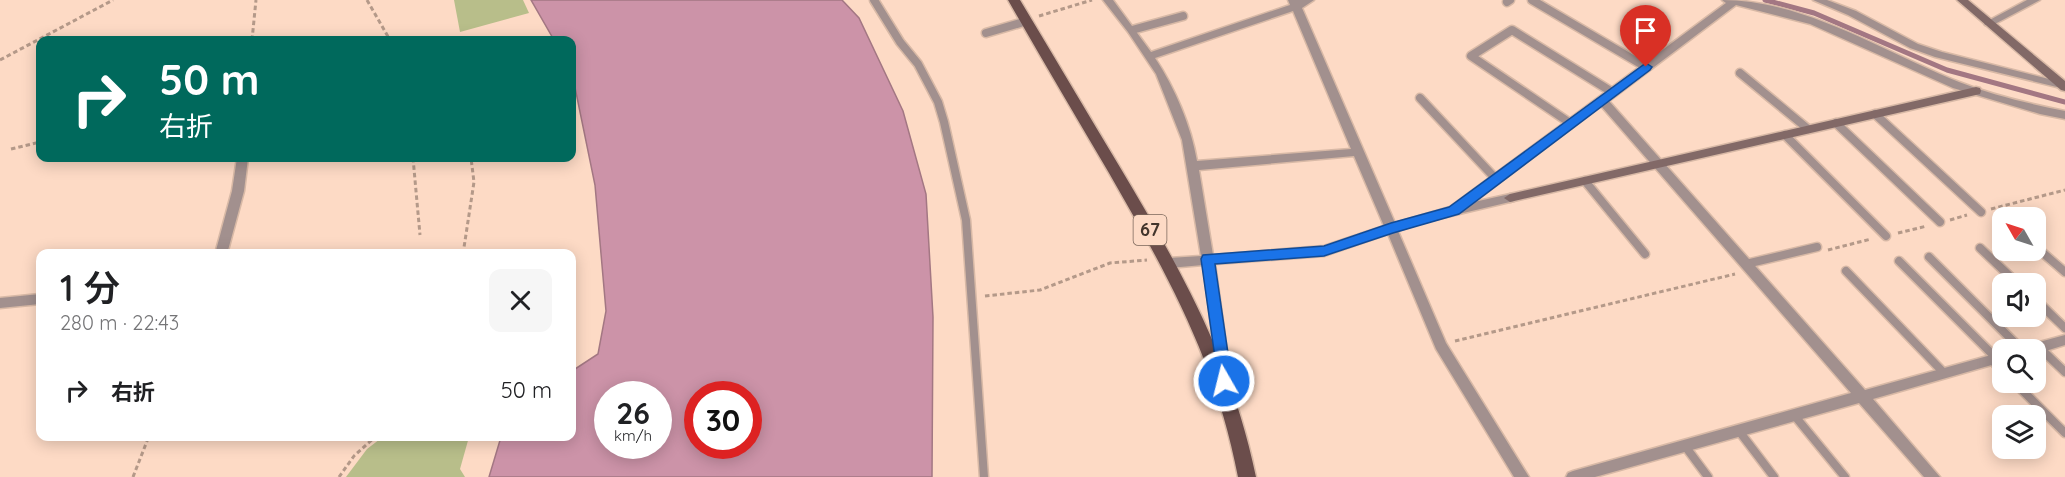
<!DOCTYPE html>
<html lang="ja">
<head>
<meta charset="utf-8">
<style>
	:root { --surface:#fff; --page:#f6f6f6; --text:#202124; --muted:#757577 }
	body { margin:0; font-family:Quicksand,"Noto Sans JP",sans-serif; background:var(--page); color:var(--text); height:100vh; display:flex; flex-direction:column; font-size:22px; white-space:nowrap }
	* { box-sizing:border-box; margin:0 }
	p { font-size:20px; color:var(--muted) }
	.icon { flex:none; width:33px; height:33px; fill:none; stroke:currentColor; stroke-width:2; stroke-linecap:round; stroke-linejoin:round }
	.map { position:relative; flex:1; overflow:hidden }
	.sheet { position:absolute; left:36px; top:249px; width:540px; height:192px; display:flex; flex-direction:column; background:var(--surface); border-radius:12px; box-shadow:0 3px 15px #0003 }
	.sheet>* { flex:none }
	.guide { position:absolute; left:36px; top:36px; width:540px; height:126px; border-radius:12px; box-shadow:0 3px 15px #0003; background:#00695c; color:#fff; overflow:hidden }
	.needle { width:39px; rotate:309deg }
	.buttons { position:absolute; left:1992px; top:207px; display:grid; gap:12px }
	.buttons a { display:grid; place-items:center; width:54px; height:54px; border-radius:12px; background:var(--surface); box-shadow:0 3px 15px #0003; font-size:30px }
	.speed { position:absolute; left:594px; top:381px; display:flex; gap:12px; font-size:30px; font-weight:700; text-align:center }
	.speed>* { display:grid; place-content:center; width:78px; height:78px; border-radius:50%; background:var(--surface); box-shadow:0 3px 15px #0003; line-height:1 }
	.speed small { font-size:15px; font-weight:400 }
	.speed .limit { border:9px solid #d22; background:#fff; color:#111 }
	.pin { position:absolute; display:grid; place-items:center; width:51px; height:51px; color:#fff; margin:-62px -26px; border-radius:50% 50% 50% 0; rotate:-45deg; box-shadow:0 0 6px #0007 }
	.pin .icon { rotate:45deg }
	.me { position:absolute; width:66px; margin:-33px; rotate:352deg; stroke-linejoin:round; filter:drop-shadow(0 0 4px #0008) }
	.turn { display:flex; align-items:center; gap:21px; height:126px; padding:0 24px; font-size:27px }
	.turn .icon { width:78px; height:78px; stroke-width:2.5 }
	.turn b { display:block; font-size:42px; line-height:51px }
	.round { display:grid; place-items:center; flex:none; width:63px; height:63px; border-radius:12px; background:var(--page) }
	.headline { display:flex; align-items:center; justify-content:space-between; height:102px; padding:0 24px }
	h1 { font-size:36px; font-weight:600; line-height:45px }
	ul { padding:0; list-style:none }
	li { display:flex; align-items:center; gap:18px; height:78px; padding:0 24px }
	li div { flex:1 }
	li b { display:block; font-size:22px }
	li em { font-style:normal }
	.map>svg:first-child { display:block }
	.green { fill:#b8be8a }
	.water { fill:#cc93a8; stroke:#a37783; stroke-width:1.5; fill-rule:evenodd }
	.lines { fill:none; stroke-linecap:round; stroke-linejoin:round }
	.stream { stroke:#a37783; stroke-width:5 }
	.lane-casing { stroke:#d8b9a6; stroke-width:11 }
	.street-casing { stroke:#d8b9a6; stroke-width:3 }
	.secondary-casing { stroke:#d8b9a6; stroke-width:3 }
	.primary-casing { stroke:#d8b9a6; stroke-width:3 }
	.path { stroke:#b49989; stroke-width:3; stroke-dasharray:4.5 3; stroke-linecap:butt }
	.lane { stroke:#a2908e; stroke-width:8 }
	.street { fill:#a2908e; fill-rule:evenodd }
	.secondary { fill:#826967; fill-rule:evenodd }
	.primary { fill:#6b4d4b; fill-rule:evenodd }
	.route { fill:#1a73e8; stroke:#114b97; stroke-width:1.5 }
	.labels { text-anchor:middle; stroke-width:5; stroke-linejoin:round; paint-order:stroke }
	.shield { fill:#fddac5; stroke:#7a665a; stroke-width:1.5 }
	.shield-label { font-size:18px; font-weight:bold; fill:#42352c }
</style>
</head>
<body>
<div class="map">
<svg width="2065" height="477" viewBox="0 0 2065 477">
	<rect width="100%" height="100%" fill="#fddac5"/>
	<g class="green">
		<polygon points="454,0 523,0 529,13 460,32"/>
		<polygon points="384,436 469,437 460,469 465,477 346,477 367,449"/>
	</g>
	<path class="water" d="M531 0H842L859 18 903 111 926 194 933 317 932 477H489L501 437 572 436V371L598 354 606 311 595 185 572 73V40H554ZM608 394H658V446H608ZM748 394V446H698V394Z"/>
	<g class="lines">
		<polyline class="stream" points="1765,0 1814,13 1947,70 2065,102"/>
		<g class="lane-casing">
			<g id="lane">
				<polyline points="874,0 900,42 918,64 938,102 944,122 966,220 984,477"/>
				<polyline points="1532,0 1646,67"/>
				<polyline points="1507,2 1510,0"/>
				<polyline points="1132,30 1183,16"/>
				<polyline points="986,33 1027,21"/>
				<polyline points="1740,73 1808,129"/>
				<polyline points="1420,98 1495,178"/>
				<polyline points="1875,114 1981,212"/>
				<polyline points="1570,123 1471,56 1512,30 1612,92"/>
				<polyline points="1836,123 1940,222"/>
				<polyline points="1785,135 1886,236"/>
				<polyline points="1585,181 1645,254"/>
				<polyline points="2036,247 2065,272"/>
				<polyline points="1980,248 2018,284"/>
				<polyline points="1929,257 2022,350"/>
				<polyline points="1899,261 1997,359"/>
				<polyline points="1746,264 1817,247"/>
				<polyline points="1846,271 1944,373"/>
				<polyline points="2036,300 2065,328"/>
				<polyline points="2039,347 2065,372"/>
				<polyline points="1992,360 2002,371"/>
				<polyline points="2014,382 2065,433"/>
				<polyline points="1794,415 1845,477"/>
				<polyline points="1739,431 1774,477"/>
				<polyline points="1685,446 1708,477"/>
			</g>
		</g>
		<g class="street-casing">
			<g id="street">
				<path d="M1103 0H1113L1151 52 1290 5 1288 0H1314L1302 8 1395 223 1450 207 1726 3 1722 0C1804 0 1884 52 1959 82 1992 95 2030 104 2065 111V119L2040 114 1953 88 1810 24 1736 5 1609 101 1865 390 2002 352V362L1873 399 1940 477H1924L1859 403 1595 477H1566L1568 473 1573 471 1851 393 1601 106 1474 202 1510 194 1514 195 1516 198 1514 201 1421 223 1398 231 1446 343 1529 477H1514L1436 349 1388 234 1324 256 1215 264 1231 380 1229 384 1224 386 1219 384 1203 265 1169 268 1165 266 1163 263 1165 260 1169 258 1201 256 1182 140 1156 74 1128 32ZM1293 11 1351 149 1197 161C1191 126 1175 88 1155 58ZM1354 156 1384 226 1324 246 1213 255 1199 170Z"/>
				<polygon points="1813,0 1827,0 1856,11 1918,44 1942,52 2065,83 2065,89 1935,57 1910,48 1848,15"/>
				<polygon points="2027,0 2040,0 1993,25 1985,25 1984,23"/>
				<polygon points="237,158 248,158 244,191 227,254 215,254 232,191"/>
				<polygon points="40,294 40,304 0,308 0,298"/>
				<polygon points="2065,335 2065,345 2036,354 2036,350 2024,350 2025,346"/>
			</g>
		</g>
		<g class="secondary-casing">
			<g id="secondary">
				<polygon points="1957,0 1968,0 2065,81 2065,91 2061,90"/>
				<polygon points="1976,87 1980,88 1981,91 1980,94 1510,202 1504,198 1510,194"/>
			</g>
		</g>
		<g class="primary-casing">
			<path id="primary" d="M1008 0H1020C1054 56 1087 113 1121 169 1181 270 1232 360 1256 477H1238C1216 361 1167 274 1109 173 1075 115 1041 58 1008 0Z"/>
		</g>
		<g class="path">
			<polyline points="367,0 390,40"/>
			<polyline points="1039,16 1092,0"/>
			<polyline points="252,40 256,0"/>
			<polyline points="0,60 113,0"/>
			<polyline points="11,149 40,142"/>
			<polyline points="413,158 420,235"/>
			<polyline points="1991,209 2065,190"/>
			<polyline points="1950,220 1967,215"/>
			<polyline points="1898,233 1927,226"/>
			<polyline points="1828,250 1871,239"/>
			<polyline points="463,254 474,182 471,158"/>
			<polyline points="985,296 1040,290 1110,263 1147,260"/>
			<polyline points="1455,341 1735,274"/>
			<polyline points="133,477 149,436"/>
			<polyline points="339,477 354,456 376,436"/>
		</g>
		<use href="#lane" class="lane"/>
		<use href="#street" class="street"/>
		<use href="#secondary" class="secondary"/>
		<use href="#primary" class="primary"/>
	</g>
	<polygon class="route" points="1646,63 1652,67 1650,70 1459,214 1393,233 1324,256 1215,264 1232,381 1230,386 1224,388 1219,386 1201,259 1203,255 1324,246 1391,223 1449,207"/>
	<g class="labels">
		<rect class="shield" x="1133.5" y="215" width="33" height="30" rx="4.5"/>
		<g class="shield-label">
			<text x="1150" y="236">67</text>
		</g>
	</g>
</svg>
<div class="buttons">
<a><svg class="needle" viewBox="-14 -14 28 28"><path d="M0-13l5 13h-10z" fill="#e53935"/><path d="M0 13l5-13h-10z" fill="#757577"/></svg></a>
<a><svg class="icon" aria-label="sound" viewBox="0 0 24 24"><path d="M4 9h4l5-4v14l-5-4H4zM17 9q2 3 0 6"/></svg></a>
<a><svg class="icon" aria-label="search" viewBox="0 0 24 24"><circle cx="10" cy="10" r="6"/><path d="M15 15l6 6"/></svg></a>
<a><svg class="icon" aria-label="layers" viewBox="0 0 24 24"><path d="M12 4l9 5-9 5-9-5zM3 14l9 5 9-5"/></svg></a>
</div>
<div class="speed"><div>26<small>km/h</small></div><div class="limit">30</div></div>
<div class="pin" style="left:1646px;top:67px;background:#d93025"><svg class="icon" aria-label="arrive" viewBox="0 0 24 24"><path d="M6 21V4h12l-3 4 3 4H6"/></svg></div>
<svg class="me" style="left:1224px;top:381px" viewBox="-20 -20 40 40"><circle r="17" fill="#1a73e8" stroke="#fff" stroke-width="3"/><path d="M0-11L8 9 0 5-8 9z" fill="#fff"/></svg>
<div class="guide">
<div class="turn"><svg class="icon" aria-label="right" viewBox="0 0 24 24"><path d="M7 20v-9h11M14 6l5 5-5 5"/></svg><div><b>50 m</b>右折</div></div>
</div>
<section class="sheet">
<div class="headline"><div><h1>1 分</h1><p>280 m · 22:43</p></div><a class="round"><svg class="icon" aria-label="close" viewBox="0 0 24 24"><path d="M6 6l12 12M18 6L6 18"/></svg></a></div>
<ul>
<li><svg class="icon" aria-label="right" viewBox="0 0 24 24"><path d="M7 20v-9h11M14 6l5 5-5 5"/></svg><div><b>右折</b></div><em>50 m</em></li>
</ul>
</section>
</div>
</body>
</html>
